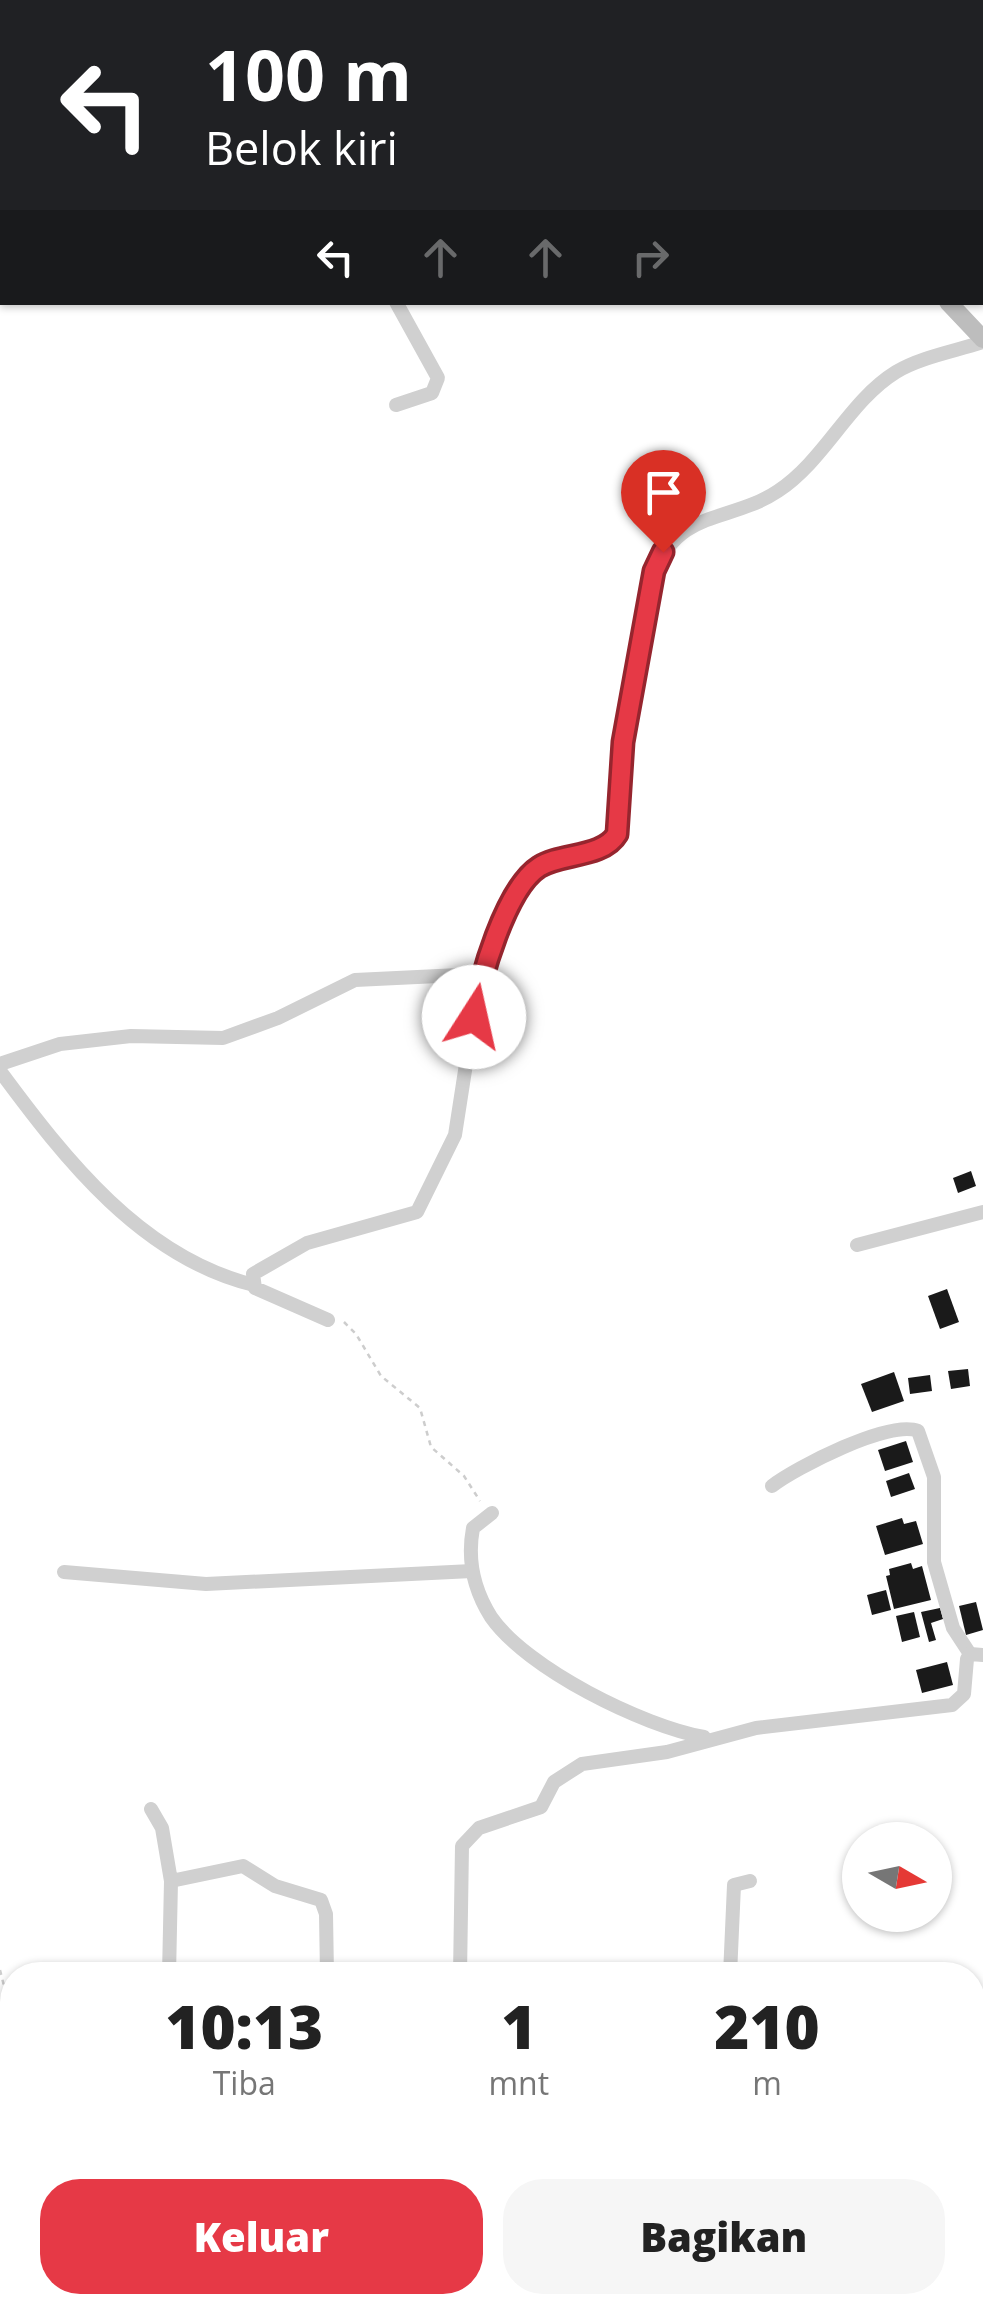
<!DOCTYPE html>
<html lang="id">
<head>
<meta charset="utf-8">
<style>
	:root { --surface:#fff; --page:#f6f6f6; --text:#222; --muted:#767676; --accent:#e63946 }
	body { margin:0; font-family:"Open Sans",sans-serif; background:var(--page); color:var(--text); height:100vh; display:flex; flex-direction:column; font-size:38px; white-space:nowrap }
	* { box-sizing:border-box; margin:0 }
	p { font-size:32px; color:var(--muted) }
	.icon { flex:none; width:55px; height:55px; fill:none; stroke:currentColor; stroke-width:2; stroke-linecap:round; stroke-linejoin:round }
	.map { position:relative; flex:1; overflow:hidden }
	.sheet { position:absolute; left:0px; top:1962px; width:985px; height:352px; display:flex; flex-direction:column; background:var(--surface); border-radius:40px 40px 0 0; box-shadow:0 2px 8px #0004 }
	.sheet>* { flex:none }
	.hud { position:absolute; left:0px; top:0px; width:985px; height:305px; box-shadow:0 2px 8px #0004; background:#202124; color:#fff; overflow:hidden }
	.needle { width:65px; rotate:99deg }
	.tools { position:absolute; left:842px; top:1822px; display:grid; gap:20px }
	.tools a { display:grid; place-items:center; width:110px; height:110px; border-radius:50%; background:var(--surface); box-shadow:0 2px 8px #0004; font-size:50px }
	.pin { position:absolute; display:grid; place-items:center; width:85px; height:85px; color:#fff; margin:-102px -42px; border-radius:50% 50% 50% 0; rotate:-45deg; box-shadow:0 0 10px #0007 }
	.pin .icon { rotate:45deg }
	.me { position:absolute; width:110px; margin:-55px; rotate:10deg; stroke-linejoin:round; filter:drop-shadow(0 0 8px #0008) }
	.turn { display:flex; align-items:center; gap:35px; height:210px; padding:0 40px; font-size:45px }
	.turn .icon { width:130px; height:130px; stroke-width:2.5 }
	.turn b { display:block; font-size:70px; line-height:85px }
	.lanes { display:flex; align-items:center; height:95px; padding:0 40px; background:#0003; justify-content:center; gap:50px; direction:ltr }
	.lanes .off { opacity:.35 }
	.eta { display:flex; justify-content:space-evenly; align-items:center; height:170px; text-align:center }
	.eta b { font-size:60px; font-weight:800; line-height:70px }
	.cta { display:flex; gap:20px; margin-top:auto; padding:20px 40px }
	.cta a { flex:1; height:115px; border-radius:40px; background:var(--accent); color:#fff; font-size:40px; font-weight:800; line-height:115px; text-align:center }
	.cta a+a { background:var(--page); color:var(--text) }
	.map>svg:first-child { display:block }
	.building { fill:#1a1a1a }
	.lines { fill:none; stroke-linecap:round; stroke-linejoin:round }
	.path { stroke:#cdcdcd; stroke-width:2.5; stroke-dasharray:5 5; stroke-linecap:butt }
	.street { stroke:#d0d0d0; stroke-width:14 }
	.secondary { stroke:#bdbdbd; stroke-width:18 }
	.route-casing { stroke:#96252e; stroke-width:25 }
	.route { stroke:#e63946; stroke-width:18 }
</style>
</head>
<body>
<div class="map">
<svg width="983" height="2313" viewBox="0 0 983 2313">
	<rect width="100%" height="100%" fill="#fff"/>
	<g class="building">
		<polygon points="971,1171 976,1186 958,1193 953,1178"/>
		<polygon points="947,1289 959,1322 940,1329 928,1296"/>
		<polygon points="968,1369 970,1386 951,1389 948,1371"/>
		<polygon points="894,1372 904,1401 872,1412 861,1384"/>
		<polygon points="930,1375 932,1391 910,1394 908,1378"/>
		<polygon points="906,1441 913,1462 885,1471 878,1450"/>
		<polygon points="909,1473 915,1489 891,1497 886,1481"/>
		<polygon points="902,1518 904,1524 916,1521 923,1544 885,1555 876,1526"/>
		<polygon points="911,1563 913,1569 922,1566 931,1600 894,1609 886,1576 890,1575 889,1569"/>
		<polygon points="886,1590 891,1610 872,1615 867,1595"/>
		<polygon points="976,1602 983,1630 966,1635 959,1606"/>
		<polygon points="940,1608 943,1619 931,1623 936,1640 929,1642 921,1612"/>
		<polygon points="914,1612 920,1637 902,1642 896,1616"/>
		<polygon points="947,1662 953,1685 922,1693 916,1670"/>
	</g>
	<g class="lines">
		<g class="path">
			<polyline points="344,1322 356,1334 381,1376 420,1408 431,1447 464,1476 480,1501"/>
			<polyline points="0,1970 12,2018"/>
		</g>
		<g class="street">
			<polyline points="557,2 567,0"/>
			<polyline points="982,35 983,34"/>
			<polyline points="982,134 983,134"/>
			<polyline points="396,302 438,378 432,393 396,405"/>
			<polyline points="0,1064 60,1044 131,1036 223,1038 278,1018 355,980 480,974"/>
			<path d="M0 1071C65 1159 142 1258 254 1285"/>
			<polyline points="857,1245 983,1212"/>
			<path d="M328 1320 255 1288 253 1274 307 1243 417 1212 455 1135 480 974 523 884 543 864 609 844 617 834 623 742 655 571C681 508 730 523 778 491 825 460 849 401 896 372 921 357 956 351 983 342"/>
			<path d="M772 1486C795 1468 890 1419 918 1431L934 1477V1562L953 1628 970 1654"/>
			<path d="M492 1513 473 1528C467 1560 474 1590 491 1617 527 1669 643 1726 704 1737"/>
			<polyline points="64,1572 206,1584 472,1571"/>
			<polyline points="151,1809 162,1828 171,1881 243,1866 275,1886 321,1900 326,1914 327,1975"/>
			<polyline points="169,1975 171,1881"/>
			<polyline points="460,1975 462,1846 479,1828 541,1807 554,1782 582,1764 667,1752 756,1728 952,1705 964,1694 967,1659 970,1654 983,1655"/>
			<polyline points="730,1975 734,1885 750,1881"/>
			<polyline points="972,2063 983,2065"/>
			<polyline points="0,2116 12,2122"/>
			<polyline points="972,2131 983,2132"/>
			<polyline points="972,2284 983,2286"/>
			<polyline points="117,2313 141,2302"/>
			<polyline points="560,2313 601,2302"/>
			<polyline points="725,2313 727,2302"/>
		</g>
		<g class="secondary">
			<polyline points="802,0 803,2"/>
			<polyline points="948,302 983,339"/>
		</g>
	</g>
	<g class="lines">
		<g class="route-casing">
			<path id="route" d="M474 1017C479 980 506 888 539 867 560 853 603 858 617 834L623 742 654 571 663 552"/>
		</g>
		<use href="#route" class="route"/>
	</g>
</svg>
<div class="tools">
<a><svg class="needle" viewBox="-14 -14 28 28"><path d="M0-13l5 13h-10z" fill="#e53935"/><path d="M0 13l5-13h-10z" fill="#767676"/></svg></a>
</div>
<div class="pin" style="left:663px;top:552px;background:#d93025"><svg class="icon" aria-label="arrive" viewBox="0 0 24 24"><path d="M6 21V4h12l-3 4 3 4H6"/></svg></div>
<svg class="me" style="left:474px;top:1017px" viewBox="-20 -20 40 40"><circle r="19" fill="#fff"/><path d="M0-13L10 11 0 6-10 11z" fill="#e63946"/></svg>
<div class="hud">
<div class="turn"><svg class="icon" aria-label="left" viewBox="0 0 24 24"><path d="M17 20v-9H6M10 6l-5 5 5 5"/></svg><div><b>100 m</b>Belok kiri</div></div>
<div class="lanes"><svg class="icon" aria-label="left" viewBox="0 0 24 24"><path d="M17 20v-9H6M10 6l-5 5 5 5"/></svg><svg class="icon off" aria-label="ahead" viewBox="0 0 24 24"><path d="M12 20V5M6 11l6-6 6 6"/></svg><svg class="icon off" aria-label="ahead" viewBox="0 0 24 24"><path d="M12 20V5M6 11l6-6 6 6"/></svg><svg class="icon off" aria-label="right" viewBox="0 0 24 24"><path d="M7 20v-9h11M14 6l5 5-5 5"/></svg></div>
</div>
<section class="sheet">
<div class="eta">
<div><b>10:13</b><p>Tiba</p></div>
<div><b>1</b><p>mnt</p></div>
<div><b>210</b><p>m</p></div>
</div>
<div class="cta"><a>Keluar</a><a>Bagikan</a></div>
</section>
</div>
</body>
</html>
